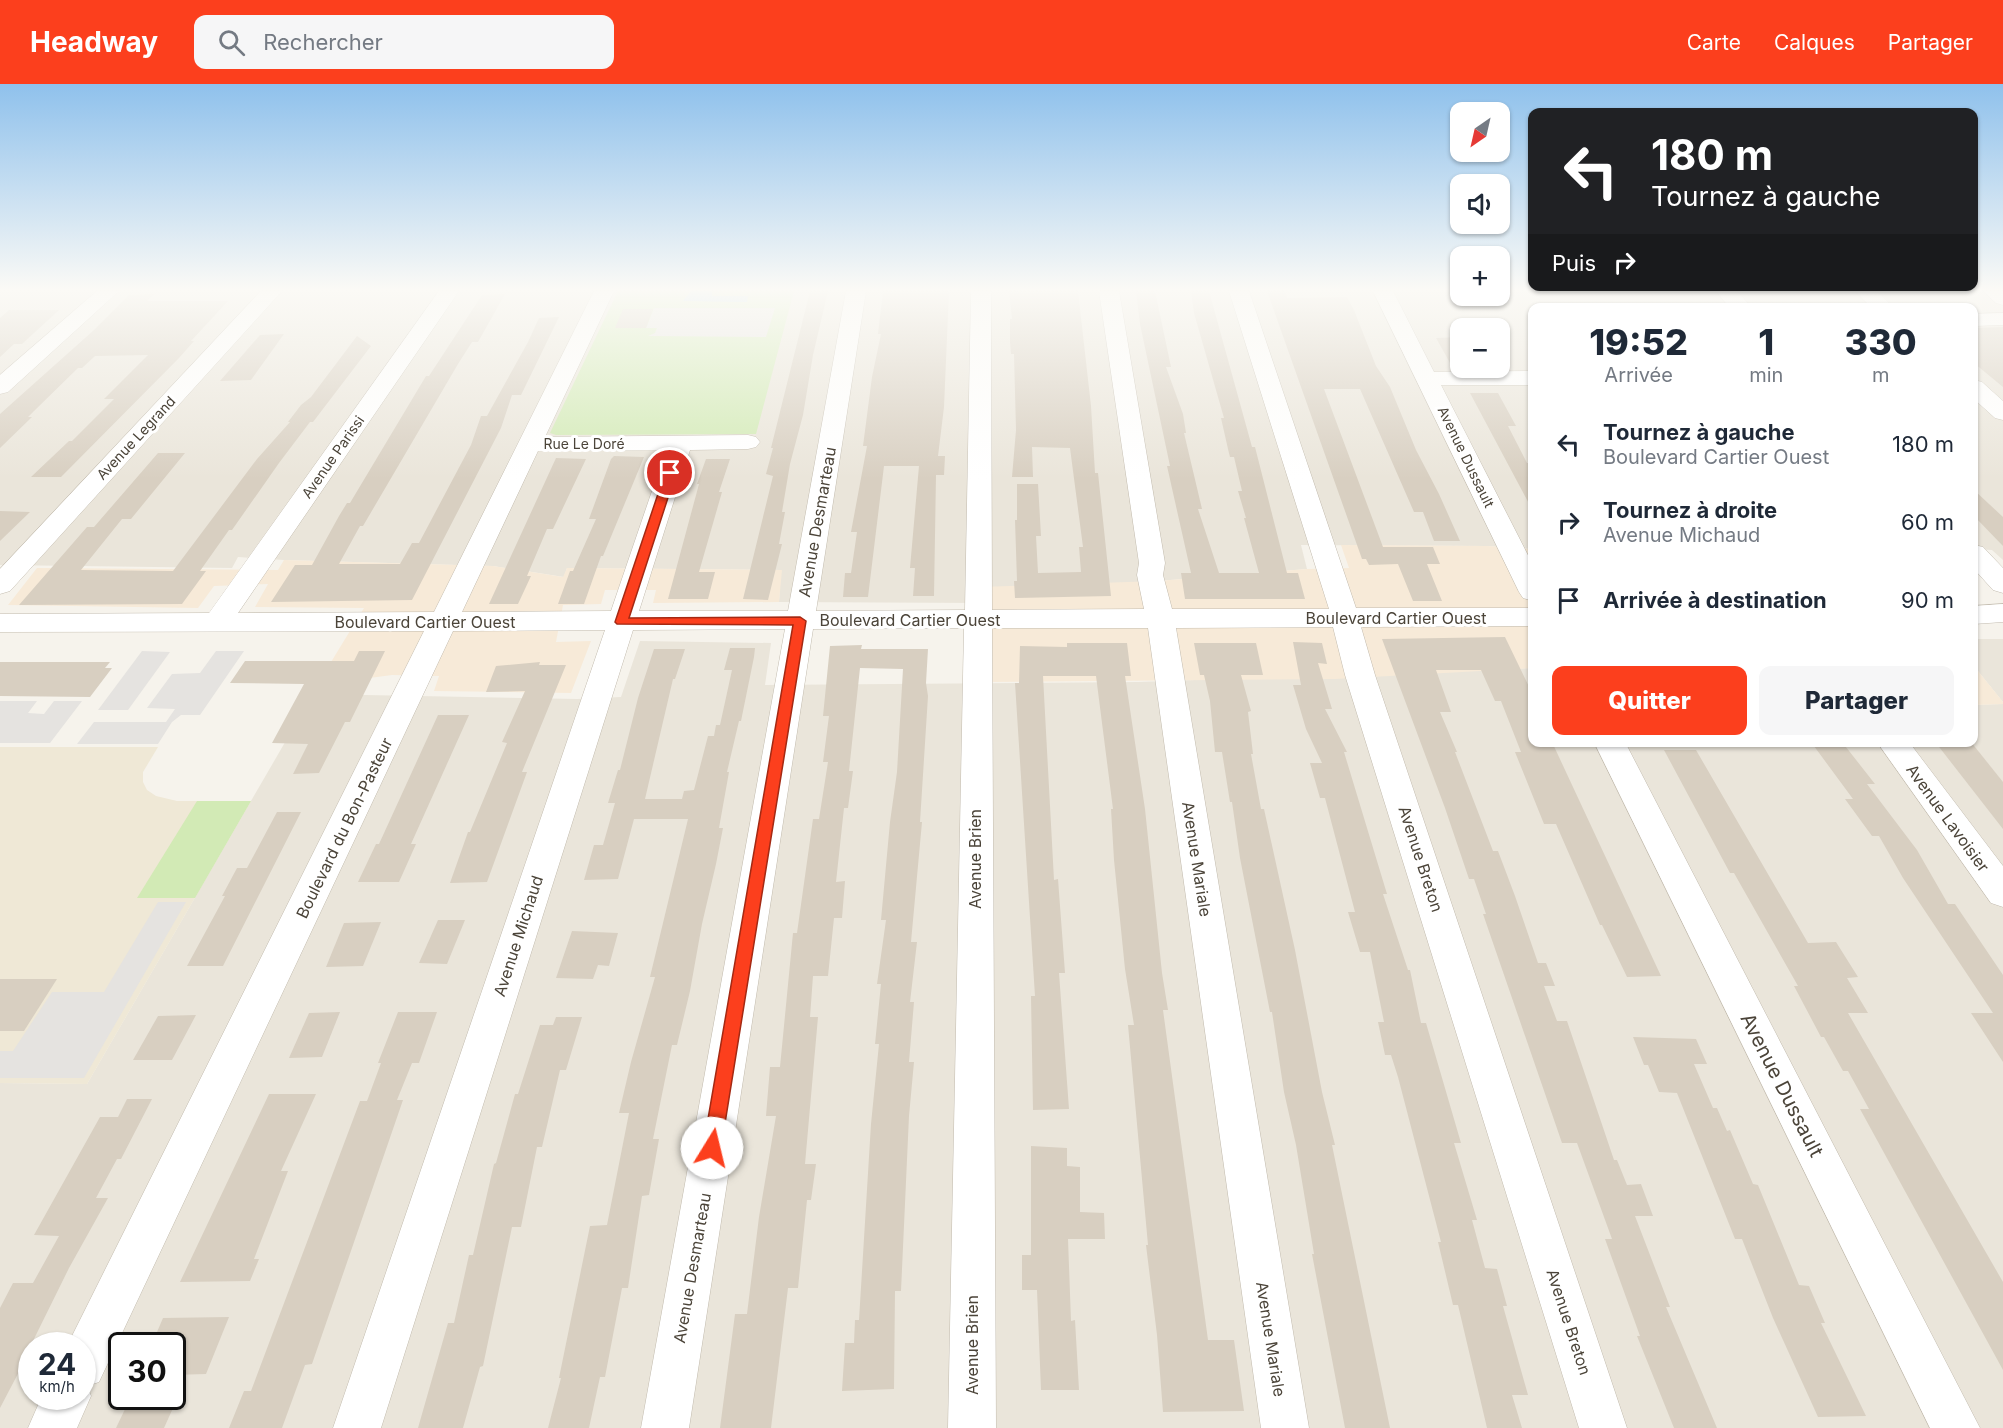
<!DOCTYPE html>
<html lang="fr">
<head>
<meta charset="utf-8">
<style>
	:root { --surface:#fff; --page:#f6f6f7; --text:#1f2937; --muted:#747a83; --accent:#fc3f1d }
	body { margin:0; font-family:Inter,sans-serif; background:var(--page); color:var(--text); height:100vh; display:flex; flex-direction:column; font-size:22px; white-space:nowrap }
	* { box-sizing:border-box; margin:0 }
	p { font-size:20px; color:var(--muted) }
	.icon { flex:none; width:33px; height:33px; fill:none; stroke:currentColor; stroke-width:2; stroke-linecap:round; stroke-linejoin:round }
	.map { position:relative; flex:1; overflow:hidden }
	.details { position:absolute; left:1528px; top:219px; width:450px; height:444px; display:flex; flex-direction:column; background:var(--surface); border-radius:12px; box-shadow:0 2px 4px #0004 }
	.details>* { flex:none }
	.guide { position:absolute; left:1528px; top:24px; width:450px; height:183px; border-radius:12px; box-shadow:0 2px 4px #0004; background:#202124; color:#fff; overflow:hidden }
	.needle { width:39px; rotate:214deg }
	.controls { position:absolute; left:1450px; top:18px; display:grid; gap:12px }
	.controls a { display:grid; place-items:center; width:60px; height:60px; border-radius:12px; background:var(--surface); box-shadow:0 2px 4px #0004; font-size:30px }
	.speed { position:absolute; left:18px; top:1248px; display:flex; gap:12px; font-size:30px; font-weight:700; text-align:center }
	.speed>* { display:grid; place-content:center; width:78px; height:78px; border-radius:50%; background:var(--surface); box-shadow:0 2px 4px #0004; line-height:1 }
	.speed small { font-size:15px; font-weight:400 }
	.speed .limit { border:3px solid #111; border-radius:9px; background:#fff; color:#111 }
	.pin { position:absolute; display:grid; place-items:center; width:51px; height:51px; color:#fff; margin:-26px; border:3px solid #fff; border-radius:50%; box-shadow:0 2px 6px #0007 }
	.me { position:absolute; width:66px; margin:-33px; rotate:9deg; stroke-linejoin:round; filter:drop-shadow(0 0 4px #0008) }
	.turn { display:flex; align-items:center; gap:21px; height:126px; padding:0 24px; font-size:27px }
	.turn .icon { width:78px; height:78px; stroke-width:2.5 }
	.turn b { display:block; font-size:42px; line-height:51px }
	.then { display:flex; align-items:center; height:57px; padding:0 24px; background:#0003; gap:12px; font-size:22px }
	.eta { display:flex; justify-content:space-evenly; align-items:center; height:102px; text-align:center }
	.eta b { font-size:36px; font-weight:800; line-height:42px }
	.cta { display:flex; gap:12px; margin-top:auto; padding:12px 24px }
	.cta a { flex:1; height:69px; border-radius:12px; background:var(--accent); color:#fff; font-size:24px; font-weight:800; line-height:69px; text-align:center }
	.cta a+a { background:var(--page); color:var(--text) }
	ul { padding:0; list-style:none }
	li { display:flex; align-items:center; gap:18px; height:78px; padding:0 24px }
	li div { flex:1 }
	li b { display:block; font-size:22px }
	li em { font-style:normal }
	header { display:flex; align-items:center; gap:36px; box-sizing:border-box; height:84px; padding:0 30px; background:var(--accent); color:#fff }
	header strong { font-size:28px }
	nav { display:flex; gap:33px; margin-inline-start:auto; font-size:21px }
	.search { width:420px; height:54px; background:var(--page); display:flex; align-items:center; gap:15px; box-sizing:border-box; padding:0 21px; border-radius:12px; color:var(--muted); font-size:22px }
	.map>svg:first-child { display:block }
	.residential { fill:#eae5da; fill-rule:evenodd }
	.commercial { fill:#f7ead8 }
	.education { fill:#efe8d6 }
	.green { fill:#d2eab5 }
	.parking { fill:#e5e3e0 }
	.water { fill:#a9d4f2 }
	.building { fill:#d8cfc1 }
	.lines { fill:none; stroke-linecap:round; stroke-linejoin:round }
	.minor-casing { stroke:#c2bbae; stroke-width:1 }
	.minor { fill:#fff; fill-rule:evenodd }
	.route { fill:#fc3f1d; stroke:#a42913; stroke-width:1.5 }
	.labels { text-anchor:middle; stroke-width:6; stroke-linejoin:round; paint-order:stroke }
	.far-street-label { font-size:14px; fill:#4b4439; stroke:#fff }
	.street-label { font-size:16px; fill:#4b4439; stroke:#fff }
	.near-street-label { font-size:20px; fill:#4b4439; stroke:#fff }
</style>
</head>
<body>
<header>
<strong>Headway</strong>
<div class="search"><svg class="icon" aria-label="search" viewBox="0 0 24 24"><circle cx="10" cy="10" r="6"/><path d="M15 15l6 6"/></svg>Rechercher</div>
<nav><a>Carte</a><a>Calques</a><a>Partager</a></nav>
</header>
<div class="map">
<svg width="2003" height="1344" viewBox="0 0 2003 1344">
	<rect width="100%" height="100%" fill="#f6f3ec"/>
	<g class="residential">
		<path d="M0 207H1461V212H1500V207H2003V476L1992 466 1974 465V224H1533V465L1487 462 1301 461 1307 485 1158 497 982 519 779 518 781 486 567 484 564 493 493 482 284 476 238 473 232 484 0 481ZM1461 244H1500V284H1461Z"/>
		<polygon points="1974,555 2003,555 2003,618 1974,582"/>
		<path d="M640 557 771 559 765 601 1138 598 1532 584 1533 658H1974V621L2003 620V1344H0V999L87 1000 313 610 577 615 621 613ZM32 1262H82V1312H32ZM122 1262H172V1312H122Z"/>
	</g>
	<g class="commercial">
		<polygon points="1341,461 1487,462 1533,465 1533,584 1335,595 983,598 979,503 1158,497 1307,485 1349,484"/>
		<polygon points="284,476 493,482 563,493 567,484 782,486 779,518 653,519 656,506 605,506 601,520 563,521 556,558 591,557 571,609 434,607 439,592 392,591 317,601 364,524 255,523 268,500 214,502 198,524 8,521 37,484 278,486"/>
		<polygon points="1974,582 2003,618 2003,620 1974,621"/>
	</g>
	<polygon class="education" points="0,663 158,663 143,688 143,698 147,706 156,712 177,717 251,717 87,1000 0,999"/>
	<g class="green">
		<polygon points="618,207 794,207 756,350 556,351 550,349"/>
		<polygon points="197,717 251,717 195,814 137,814"/>
	</g>
	<g class="parking">
		<polygon points="654,224 775,224 766,253 648,252 655,249 657,244 646,244"/>
		<polygon points="142,567 170,568 128,626 98,626"/>
		<polygon points="216,567 244,567 200,631 181,631 172,638 158,660 77,660 94,638 166,638 175,625 147,624 172,590 200,589"/>
		<polygon points="0,617 37,617 28,629 44,630 54,617 82,617 50,659 0,659"/>
		<polygon points="158,818 186,818 84,994 0,994 0,967 13,967 52,908 104,908"/>
	</g>
	<polygon class="water" points="691,207 712,207 712,212 748,212 747,218 683,217"/>
	<g class="building">
		<polygon points="810,207 828,207 813,271 803,331 790,380 782,428 785,428 779,460 782,460 768,516 743,515 773,392 766,390 773,364 771,364"/>
		<polygon points="883,207 949,207 944,323 938,372 945,372 944,391 936,391 934,512 913,512 915,484 910,484 919,382 884,382 868,513 843,513 845,489 851,489 857,448 851,448 867,362 863,362 872,293 881,250 878,250"/>
		<polygon points="1009,207 1078,207 1091,322 1095,389 1098,389 1111,512 1015,514 1014,497 1017,497 1015,436 1017,436 1017,400 1038,400 1041,452 1036,452 1038,489 1081,488 1079,463 1083,463 1070,364 1032,363 1033,393 1012,393 1016,346 1014,270 1011,270 1010,258 1010,235 1012,235"/>
		<polygon points="1136,207 1155,207 1171,283 1166,283 1183,330 1186,349 1184,349 1202,425 1198,425 1219,489 1259,489 1244,434 1246,434 1238,407 1242,407 1234,373 1230,373 1228,365 1221,334 1224,334 1194,229 1191,207 1209,207 1252,363 1255,363 1287,489 1298,489 1305,515 1185,515 1181,489 1191,489 1167,382 1170,382 1140,240"/>
		<polygon points="1267,207 1285,207 1287,214 1347,213 1354,226 1376,282 1390,303 1416,366 1439,410 1460,457 1434,457 1423,428 1414,428 1360,305 1324,305 1383,463 1433,463 1440,480 1427,480 1442,517 1413,517 1398,480 1369,481 1366,475 1362,475"/>
		<polygon points="154,210 147,217 228,217 191,257 194,257 179,274 61,393 31,393 69,357 72,357 114,315 104,315 148,271 95,272 82,284 78,284 34,327 28,333 32,333 0,364 0,330 94,246 129,211"/>
		<polygon points="505,210 478,258 472,258 458,280 363,442 360,442 339,480 400,480 412,459 419,459 471,361 481,332 487,332 528,258 539,234 559,233 523,307 521,311 512,311 501,344 412,516 271,518 295,481 312,481 339,432 347,419 350,419 426,292 429,292 482,211"/>
		<polygon points="623,225 653,225 646,244 615,244"/>
		<polygon points="9,226 59,226 22,260 14,260 0,273 0,234"/>
		<polygon points="2003,243 2003,303 1974,279 1974,244"/>
		<polygon points="284,250 251,296 220,297 260,251"/>
		<polygon points="357,252 371,262 313,338 310,338 279,379 232,446 229,446 200,487 206,487 182,520 19,521 87,443 94,443 158,369 185,369 131,435 122,435 81,486 173,487 257,375 290,338 288,338 301,321 311,313"/>
		<polygon points="1461,253 1461,285 1454,286 1436,254"/>
		<polygon points="1470,309 1498,309 1516,342 1508,342 1527,379 1533,379 1533,427"/>
		<polygon points="614,372 644,373 603,472 601,472 584,520 558,520 570,487 573,487 596,435 589,435 611,375"/>
		<polygon points="556,374 586,375 553,445 547,445 527,492 531,492 518,520 489,520"/>
		<polygon points="706,375 730,375 719,408 722,408 699,488 715,488 708,515 668,515 699,400 697,400"/>
		<polygon points="1974,406 2003,433 2003,462 1974,432"/>
		<polygon points="0,427 30,428 0,457"/>
		<polygon points="1505,553 1533,611 1533,658 1552,658 1661,892 1627,893 1602,841 1600,841 1556,740 1544,740 1515,668 1521,668 1501,617 1495,617 1481,586 1436,586 1451,628 1440,628 1457,668 1455,668 1493,767 1498,767 1515,812 1538,879 1546,879 1555,902 1544,902 1557,937 1567,937 1614,1076 1617,1076 1627,1101 1641,1100 1653,1132 1635,1132 1670,1223 1666,1223 1717,1344 1674,1344 1637,1252 1640,1252 1605,1155 1612,1155 1577,1059 1562,1059 1483,830 1486,830 1474,795 1469,795 1445,724 1382,555"/>
		<polygon points="1293,558 1322,559 1327,580 1318,579 1332,625 1325,625 1347,668 1344,668 1387,810 1383,810 1408,886 1410,886 1421,939 1426,939 1461,1059 1454,1059 1477,1136 1472,1136 1485,1184 1497,1185 1507,1222 1503,1222 1528,1311 1512,1311 1522,1344 1487,1344 1458,1221 1453,1221 1438,1158 1441,1158 1398,993 1391,971 1385,971 1378,938 1384,938 1370,868 1360,868 1348,828 1355,828 1325,714 1320,714 1310,679 1322,679 1306,645 1293,601 1301,601"/>
		<polygon points="1067,559 1127,559 1131,592 1125,592 1145,725 1162,889 1168,926 1163,926 1208,1256 1234,1256 1244,1327 1163,1328 1157,1251 1146,1161 1148,1161 1128,941 1134,941 1125,885 1114,776 1111,725 1113,725 1096,592 1043,592 1054,796 1058,795 1065,889 1059,889 1069,1025 1033,1026 1031,912 1035,912 1015,599 1019,599 1020,562 1067,563"/>
		<polygon points="1194,559 1256,559 1263,591 1241,591 1251,627 1248,628 1253,670 1251,670 1261,725 1264,725 1295,866 1322,1008 1335,1061 1332,1061 1390,1344 1345,1344 1312,1170 1314,1170 1296,1061 1284,1008 1272,928 1270,928 1240,774 1232,718 1230,718 1222,668 1215,668 1210,617 1204,591 1200,591"/>
		<polygon points="862,561 861,565 928,565 926,599 928,612 920,738 922,738 911,858 917,858 910,918 914,918 909,978 914,978 909,1032 901,1207 895,1207 894,1305 842,1307 845,1259 854,1259 855,1236 859,1236 871,1040 879,960 875,960 881,900 877,900 886,836 881,836 890,738 897,688 903,585 860,584 849,687 853,687 848,724 844,724 836,798 845,797 842,834 834,834 828,892 813,892 810,933 818,933 805,1080 816,1080 811,1116 807,1116 798,1204 788,1204 771,1344 720,1344 735,1230 747,1230 759,1133 776,1032 766,1032 770,983 780,983 793,849 797,849 813,735 819,735 828,678 823,678 829,632 823,632 830,562"/>
		<polygon points="730,564 755,564 754,573 741,637 739,637 727,688 729,688 719,744 723,744 716,780 702,840 690,907 677,961 672,961 653,1055 659,1055 649,1111 642,1112 628,1204 622,1204 605,1293 600,1293 589,1344 548,1344 561,1294 559,1294 590,1142 607,1141 629,1029 619,1029 631,978 655,893 650,893 688,735 634,735 618,795 584,796 594,761 603,761 615,719 608,719 618,686 620,686 638,614 654,565 685,565 675,595 673,595 645,715 682,715 684,707 694,706 708,652 714,652 716,641 720,641 732,586 724,586"/>
		<polygon points="359,567 385,567 350,638 345,638 319,689 293,690 308,660 272,659 304,600 230,599 245,577 354,577"/>
		<polygon points="0,578 110,578 105,584 112,584 90,613 0,612"/>
		<polygon points="540,578 539,581 566,581 522,688 527,688 487,798 450,799 468,748 470,748 507,659 502,658 525,607 486,608 496,582"/>
		<polygon points="438,631 469,631 411,760 416,760 399,798 358,798 376,760 379,760"/>
		<polygon points="1811,658 1842,658 1875,700 1867,700 1917,766 1948,820 1955,820 2003,891 2003,978 1971,929 1993,929 1903,794 1879,752 1872,752 1845,715 1853,715"/>
		<polygon points="1971,658 2003,698 2003,745 1936,659"/>
		<polygon points="1664,666 1696,666 1808,859 1836,858 1858,893 1847,894 1868,929 1848,929 2003,1198 2003,1286 1860,1025 1869,1025 1848,987 1843,987 1824,953 1821,953 1794,902 1798,902 1734,789 1730,789"/>
		<polygon points="277,728 301,728 223,882 187,882 225,812 222,812 237,784 247,784"/>
		<polygon points="438,836 465,836 447,880 419,879"/>
		<polygon points="381,838 363,882 326,883 344,839"/>
		<polygon points="572,847 618,849 609,882 598,881 593,895 556,894"/>
		<polygon points="0,895 57,895 24,947 0,947"/>
		<polygon points="340,928 322,973 289,974 309,929"/>
		<polygon points="398,928 437,928 419,979 412,979 397,1016 403,1016 312,1280 305,1281 282,1344 229,1344 244,1307 251,1307 360,1017 367,1017 381,979 378,979"/>
		<polygon points="196,931 172,976 133,976 158,932"/>
		<polygon points="556,933 582,933 566,986 560,986 542,1063 537,1063 521,1143 512,1143 483,1282 480,1283 463,1344 418,1344 448,1239 454,1239 469,1171 473,1171 494,1080 496,1079 515,1010 518,1010 540,941 553,941"/>
		<polygon points="1633,953 1696,955 1707,980 1694,980 1713,1024 1717,1024 1727,1047 1730,1046 1753,1100 1758,1101 1799,1201 1809,1202 1825,1239 1821,1239 1866,1332 1818,1333 1773,1234 1742,1155 1735,1155 1677,1009 1659,1008 1648,981 1644,981"/>
		<polygon points="269,1010 316,1010 281,1087 288,1087 254,1175 259,1175 250,1197 180,1198"/>
		<polygon points="127,1015 152,1015 121,1075 117,1075 96,1114 108,1114 69,1184 31,1261 33,1261 0,1324 0,1224 13,1199 33,1199 59,1152 34,1151 100,1033 118,1033"/>
		<polygon points="1031,1062 1067,1064 1067,1082 1080,1083 1080,1128 1104,1129 1105,1155 1068,1155 1071,1237 1075,1236 1079,1306 1041,1306 1037,1206 1022,1206 1022,1171 1031,1171"/>
		<polygon points="229,1233 206,1290 172,1291 172,1262 151,1262 163,1234"/>
		<polygon points="126,1323 173,1324 164,1344 116,1344"/>
	</g>
	<g class="lines">
		<g class="minor-casing">
			<g id="minor">
				<polygon points="97,207 119,207 8,308 0,310 0,291"/>
				<polygon points="261,207 282,207 10,507 0,510 0,485"/>
				<path d="M439 207H459L238 529 434 528 594 207H614L545 353 748 351 756 353 760 358 756 363 748 365 690 366 639 527H788L846 207H866L816 527 965 526 971 207H991L992 526 1144 525 1137 491 1139 479 1099 207H1119L1165 479 1163 491 1172 525H1329L1229 207H1249L1356 524H1533V542L1361 543 1375 591 1627 1344H1579L1345 591 1333 543 1176 544 1309 1344H1261L1148 544H992L996 1344H948L964 544 813 545 689 1344H641L785 545 633 546 381 1344H333L605 546 453 547 99 1298 87 1302 91 1312 77 1344H28L42 1312H82V1262H67L424 547 0 548V530L209 529ZM666 366 611 527 462 528 538 367Z"/>
				<polygon points="1373,207 1393,207 1434,288 1533,287 1533,301 1441,301 1533,481 1533,517 1523,514 1519,508"/>
				<polygon points="1716,207 1737,207 1752,224 1730,224"/>
				<polygon points="1855,207 1877,207 1894,224 1872,224"/>
				<polygon points="1983,207 2003,207 2003,221 1996,219"/>
				<polygon points="2003,229 2003,241 1974,242 1974,230"/>
				<polygon points="1974,296 1982,298 2003,317 2003,336 1995,334 1974,315"/>
				<polygon points="1974,461 1983,463 2003,484 2003,509 1993,506 1974,485"/>
				<polygon points="2003,520 2003,538 1974,540 1974,522"/>
				<polygon points="1594,658 1625,658 1980,1344 1930,1344"/>
				<polygon points="1877,658 1909,658 2003,782 2003,823 1991,819"/>
			</g>
		</g>
		<use href="#minor" class="minor"/>
	</g>
	<linearGradient id="sky" x2="0" y2="1"><stop stop-color="#8fc1ec"/><stop offset="0.52" stop-color="#fbfaf6"/><stop offset="1" stop-color="#fbfaf6" stop-opacity="0"/></linearGradient>
	<rect width="2003" height="395" fill="url(#sky)"/>
	<polygon class="route" points="670,386 676,389 629,534 800,533 806,537 721,1064 719,1071 712,1073 706,1071 703,1064 793,541 617,540 615,538 665,389"/>
	<g class="labels">
		<g class="far-street-label">
			<text transform="translate(136 354) rotate(-47)" y="5">Avenue Legrand</text>
			<text x="584" y="365">Rue Le Doré</text>
			<text transform="translate(333 373) rotate(-55)" y="5">Avenue Parissi</text>
			<text transform="translate(1466 373) rotate(64)" y="5">Avenue Dussault</text>
		</g>
		<g class="street-label">
			<text transform="translate(817 438) rotate(-80)" y="6">Avenue Desmarteau</text>
			<text x="1396" y="540">Boulevard Cartier Ouest</text>
			<text x="910" y="542">Boulevard Cartier Ouest</text>
			<text x="425" y="544">Boulevard Cartier Ouest</text>
			<text transform="translate(1948 734) rotate(54)" y="6">Avenue Lavoisier</text>
			<text transform="translate(344 744) rotate(-64)" y="6">Boulevard du Bon-Pasteur</text>
			<text transform="translate(975 775) rotate(-90)" y="6">Avenue Brien</text>
			<text transform="translate(1197 775) rotate(81)" y="6">Avenue Mariale</text>
			<text transform="translate(1421 775) rotate(72)" y="6">Avenue Breton</text>
			<text transform="translate(518 852) rotate(-72)" y="6">Avenue Michaud</text>
			<text transform="translate(692 1184) rotate(-80)" y="6">Avenue Desmarteau</text>
			<text transform="translate(1569 1238) rotate(72)" y="6">Avenue Breton</text>
			<text transform="translate(1271 1255) rotate(81)" y="6">Avenue Mariale</text>
			<text transform="translate(972 1261) rotate(-90)" y="6">Avenue Brien</text>
		</g>
		<g class="near-street-label">
			<text transform="translate(1782 1001) rotate(63)" y="7">Avenue Dussault</text>
		</g>
	</g>
</svg>
<div class="controls">
<a><svg class="needle" viewBox="-14 -14 28 28"><path d="M0-13l5 13h-10z" fill="#e53935"/><path d="M0 13l5-13h-10z" fill="#747a83"/></svg></a>
<a><svg class="icon" aria-label="sound" viewBox="0 0 24 24"><path d="M4 9h4l5-4v14l-5-4H4zM17 9q2 3 0 6"/></svg></a>
<a>+</a>
<a>−</a>
</div>
<div class="speed"><div>24<small>km/h</small></div><div class="limit">30</div></div>
<div class="pin" style="left:670px;top:389px;background:#d93025"><svg class="icon" aria-label="arrive" viewBox="0 0 24 24"><path d="M6 21V4h12l-3 4 3 4H6"/></svg></div>
<svg class="me" style="left:712px;top:1064px" viewBox="-20 -20 40 40"><circle r="19" fill="#fff"/><path d="M0-13L10 11 0 6-10 11z" fill="#fc3f1d"/></svg>
<div class="guide">
<div class="turn"><svg class="icon" aria-label="left" viewBox="0 0 24 24"><path d="M17 20v-9H6M10 6l-5 5 5 5"/></svg><div><b>180 m</b>Tournez à gauche</div></div>
<div class="then">Puis<svg class="icon" aria-label="right" viewBox="0 0 24 24"><path d="M7 20v-9h11M14 6l5 5-5 5"/></svg></div>
</div>
<section class="details">
<div class="eta">
<div><b>19:52</b><p>Arrivée</p></div>
<div><b>1</b><p>min</p></div>
<div><b>330</b><p>m</p></div>
</div>
<ul>
<li><svg class="icon" aria-label="left" viewBox="0 0 24 24"><path d="M17 20v-9H6M10 6l-5 5 5 5"/></svg><div><b>Tournez à gauche</b><p>Boulevard Cartier Ouest</p></div><em>180 m</em></li>
<li><svg class="icon" aria-label="right" viewBox="0 0 24 24"><path d="M7 20v-9h11M14 6l5 5-5 5"/></svg><div><b>Tournez à droite</b><p>Avenue Michaud</p></div><em>60 m</em></li>
<li><svg class="icon" aria-label="arrive" viewBox="0 0 24 24"><path d="M6 21V4h12l-3 4 3 4H6"/></svg><div><b>Arrivée à destination</b></div><em>90 m</em></li>
</ul>
<div class="cta"><a>Quitter</a><a>Partager</a></div>
</section>
</div>
</body>
</html>
